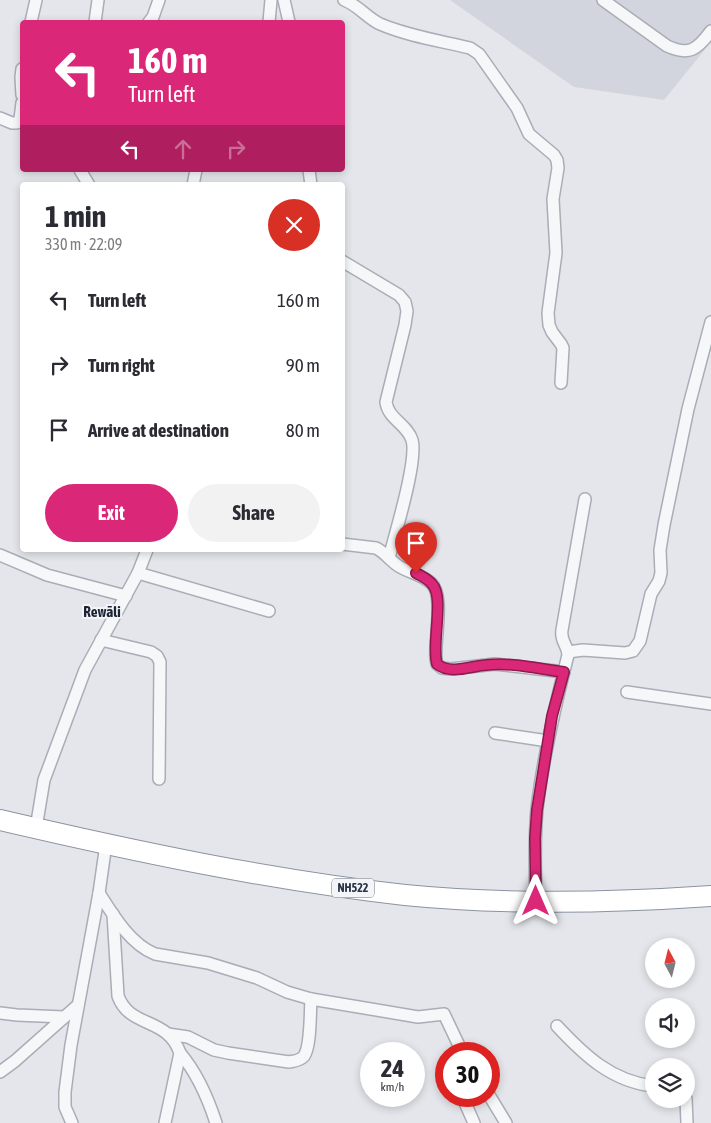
<!DOCTYPE html>
<html lang="en">
<head>
<meta charset="utf-8">
<style>
	:root { --surface:#fff; --page:#f2f2f3; --text:#2b2b33; --muted:#7c7c81; --accent:#db2777 }
	body { margin:0; font-family:"Asap Condensed",sans-serif; background:var(--page); color:var(--text); height:100vh; display:flex; flex-direction:column; font-size:19px; white-space:nowrap }
	* { box-sizing:border-box; margin:0 }
	p { font-size:16px; color:var(--muted) }
	.icon { flex:none; width:28px; height:28px; fill:none; stroke:currentColor; stroke-width:2; stroke-linecap:round; stroke-linejoin:round }
	.map { position:relative; flex:1; overflow:hidden }
	.side { position:absolute; left:20px; top:182px; width:325px; height:370px; display:flex; flex-direction:column; background:var(--surface); border-radius:5px; box-shadow:0 2px 8px #0003 }
	.side>* { flex:none }
	.guide { position:absolute; left:20px; top:20px; width:325px; height:152px; border-radius:5px; box-shadow:0 2px 8px #0003; background:#db2777; color:#fff; overflow:hidden }
	.needle { width:32px; rotate:353deg }
	.fabs { position:absolute; left:645px; top:938px; display:grid; gap:10px }
	.fabs a { display:grid; place-items:center; width:50px; height:50px; border-radius:50%; background:var(--surface); box-shadow:0 2px 8px #0003; font-size:25px }
	.speed { position:absolute; left:360px; top:1042px; display:flex; gap:10px; font-size:25px; font-weight:700; text-align:center }
	.speed>* { display:grid; place-content:center; width:65px; height:65px; border-radius:50%; background:var(--surface); box-shadow:0 2px 8px #0003; line-height:1 }
	.speed small { font-size:12px; font-weight:400 }
	.speed .limit { border:8px solid #d22; background:#fff; color:#111 }
	.pin { position:absolute; display:grid; place-items:center; width:42px; height:42px; color:#fff; margin:-51px -21px; border-radius:50% 50% 50% 0; rotate:-45deg; box-shadow:0 0 5px #0007 }
	.pin .icon { rotate:45deg }
	.me { position:absolute; width:55px; margin:-28px; rotate:0deg; stroke-linejoin:round; filter:drop-shadow(0 0 4px #0008) }
	.turn { display:flex; align-items:center; gap:18px; height:105px; padding:0 25px; font-size:22px }
	.turn .icon { width:65px; height:65px; stroke-width:2.5 }
	.turn b { display:block; font-size:35px; line-height:42px }
	.lanes { display:flex; align-items:center; height:48px; padding:0 25px; background:#0003; justify-content:center; gap:25px; direction:ltr }
	.lanes .off { opacity:.35 }
	.round { display:grid; place-items:center; flex:none; width:52px; height:52px; border-radius:26px; background:var(--page) }
	.overview { display:flex; align-items:center; justify-content:space-between; height:85px; padding:0 25px }
	h1 { font-size:30px; font-weight:700; line-height:38px }
	.button { display:flex; gap:10px; margin-top:auto; padding:10px 25px }
	.button a { flex:1; height:58px; border-radius:30px; background:var(--accent); color:#fff; font-size:20px; font-weight:700; line-height:58px; text-align:center }
	.button a+a { background:var(--page); color:var(--text) }
	ul { padding:0; list-style:none }
	li { display:flex; align-items:center; gap:15px; height:65px; padding:0 25px }
	li div { flex:1 }
	li b { display:block; font-size:19px }
	li em { font-style:normal }
	.map>svg:first-child { display:block }
	.built { fill:#d2d5dd }
	.lines { fill:none; stroke-linecap:round; stroke-linejoin:round }
	.street-casing { stroke:#a9adb6; stroke-width:14 }
	.highway-casing { stroke:#8b93a2; stroke-width:22 }
	.street { stroke:#f6f7f9; stroke-width:11 }
	.highway { stroke:#fff; stroke-width:20 }
	.route-casing { stroke:#8e194d; stroke-width:12 }
	.route { stroke:#db2777; stroke-width:9 }
	.labels { text-anchor:middle; stroke-width:4; stroke-linejoin:round; paint-order:stroke }
	.shield { fill:#f3f5f8; stroke:#676d7a; stroke-width:1 }
	.shield-label { font-size:12px; font-weight:bold; fill:#2b3344 }
	.neighbourhood-label { font-size:15px; font-weight:bold; fill:#1d2435; stroke:#f3f5f8 }
</style>
</head>
<body>
<div class="map">
<svg width="711" height="1123" viewBox="0 0 711 1123">
	<rect width="100%" height="100%" fill="#e4e6eb"/>
	<polygon class="built" points="450,0 711,0 711,42 664,100 574,87"/>
	<g class="lines">
		<g class="street-casing">
			<g id="street">
				<polyline points="284,0 289,22"/>
				<path d="M344 0C358 5 367 18 380 24 408 36 441 41 470 48L479 54 517 108 529 134 554 155 557 160 558 168 553 199 556 253 548 313 549 325 552 332 561 344 563 348 561 383"/>
				<path d="M603 0 667 46C689 56 697 50 711 31"/>
				<polyline points="31,22 36,0"/>
				<polyline points="95,22 98,0"/>
				<polyline points="149,22 153,17 159,0"/>
				<polyline points="269,22 271,0"/>
				<polyline points="22,69 21,77 22,95"/>
				<polyline points="0,118 12,123 17,123 20,119 22,103"/>
				<polyline points="80,170 89,185"/>
				<polyline points="309,170 311,185"/>
				<polyline points="193,185 196,170"/>
				<path d="M342 261 399 295 405 302 407 311 405 325 386 402C388 419 407 424 412 440 418 460 395 534 389 558"/>
				<path d="M342 544 376 548C385 552 391 562 400 567 411 573 422 575 431 583 445 595 434 641 436 659L437 664 442 668 451 669 495 664 564 672"/>
				<polyline points="0,555 47,575 126,596"/>
				<polyline points="138,573 269,611"/>
				<polyline points="101,640 151,652 157,656 160,662 159,779"/>
				<polyline points="568,652 583,650 625,653 633,651 640,641 651,594 659,581 661,573 660,550 664,525 688,409 711,322"/>
				<polyline points="627,692 711,704"/>
				<polyline points="495,733 548,741"/>
				<polyline points="36,828 44,780 85,670 138,573 147,550"/>
				<path d="M99 893C113 915 130 944 155 954L208 963 257 978 287 992 311 999 418 1017 444 1014 463 1054"/>
				<path d="M536 901C535 871 534 840 537 809 543 757 555 706 568 655 568 645 560 642 562 630L585 499"/>
				<path d="M113 914 118 996C130 1029 167 1016 180 1053L165 1123"/>
				<polyline points="0,1013 17,1015 64,1017"/>
				<path d="M557 1026C584 1055 612 1082 654 1086"/>
				<path d="M168 1034 188 1037 214 1050 228 1053 289 1062C294 1061 300 1061 304 1056 311 1046 310 1013 311 999"/>
				<path d="M180 1053C197 1073 208 1098 216 1123"/>
				<polyline points="0,1072 15,1061 78,1005"/>
				<polyline points="489,1095 506,1123"/>
				<polyline points="462,1096 474,1123"/>
				<polyline points="686,1099 687,1123"/>
				<polyline points="72,1123 65,1107 65,1092 71,1045 99,893 106,844"/>
			</g>
		</g>
		<g class="highway-casing">
			<path id="highway" d="M0 820C133 851 269 880 405 895 506 905 610 903 711 896"/>
		</g>
		<use href="#street" class="street"/>
		<use href="#highway" class="highway"/>
	</g>
	<g class="lines">
		<g class="route-casing">
			<path id="route" d="M416 573C421 576 428 579 432 584 445 597 431 644 437 664 450 675 471 666 486 665 511 662 539 669 564 672L552 716 537 810 535 838 536 901"/>
		</g>
		<use href="#route" class="route"/>
	</g>
	<g class="labels">
		<rect class="shield" x="332" y="878.5" width="42" height="19" rx="4"/>
		<g class="shield-label">
			<text x="353" y="892">NH522</text>
		</g>
		<g class="neighbourhood-label">
			<text x="102" y="617">Rewāli</text>
		</g>
	</g>
</svg>
<div class="fabs">
<a><svg class="needle" viewBox="-14 -14 28 28"><path d="M0-13l5 13h-10z" fill="#e53935"/><path d="M0 13l5-13h-10z" fill="#7c7c81"/></svg></a>
<a><svg class="icon" aria-label="sound" viewBox="0 0 24 24"><path d="M4 9h4l5-4v14l-5-4H4zM17 9q2 3 0 6"/></svg></a>
<a><svg class="icon" aria-label="layers" viewBox="0 0 24 24"><path d="M12 4l9 5-9 5-9-5zM3 14l9 5 9-5"/></svg></a>
</div>
<div class="speed"><div>24<small>km/h</small></div><div class="limit">30</div></div>
<div class="pin" style="left:416px;top:573px;background:#d93025"><svg class="icon" aria-label="arrive" viewBox="0 0 24 24"><path d="M6 21V4h12l-3 4 3 4H6"/></svg></div>
<svg class="me" style="left:536px;top:901px" viewBox="-20 -20 40 40"><path d="M0-17L14 15 0 8-14 15z" fill="#db2777" stroke="#fff" stroke-width="4"/></svg>
<div class="guide">
<div class="turn"><svg class="icon" aria-label="left" viewBox="0 0 24 24"><path d="M17 20v-9H6M10 6l-5 5 5 5"/></svg><div><b>160 m</b>Turn left</div></div>
<div class="lanes"><svg class="icon" aria-label="left" viewBox="0 0 24 24"><path d="M17 20v-9H6M10 6l-5 5 5 5"/></svg><svg class="icon off" aria-label="ahead" viewBox="0 0 24 24"><path d="M12 20V5M6 11l6-6 6 6"/></svg><svg class="icon off" aria-label="right" viewBox="0 0 24 24"><path d="M7 20v-9h11M14 6l5 5-5 5"/></svg></div>
</div>
<section class="side">
<div class="overview"><div><h1>1 min</h1><p>330 m · 22:09</p></div><a class="round" style="background:#d93025;color:#fff"><svg class="icon" aria-label="close" viewBox="0 0 24 24"><path d="M6 6l12 12M18 6L6 18"/></svg></a></div>
<ul>
<li><svg class="icon" aria-label="left" viewBox="0 0 24 24"><path d="M17 20v-9H6M10 6l-5 5 5 5"/></svg><div><b>Turn left</b></div><em>160 m</em></li>
<li><svg class="icon" aria-label="right" viewBox="0 0 24 24"><path d="M7 20v-9h11M14 6l5 5-5 5"/></svg><div><b>Turn right</b></div><em>90 m</em></li>
<li><svg class="icon" aria-label="arrive" viewBox="0 0 24 24"><path d="M6 21V4h12l-3 4 3 4H6"/></svg><div><b>Arrive at destination</b></div><em>80 m</em></li>
</ul>
<div class="button"><a>Exit</a><a>Share</a></div>
</section>
</div>
</body>
</html>
